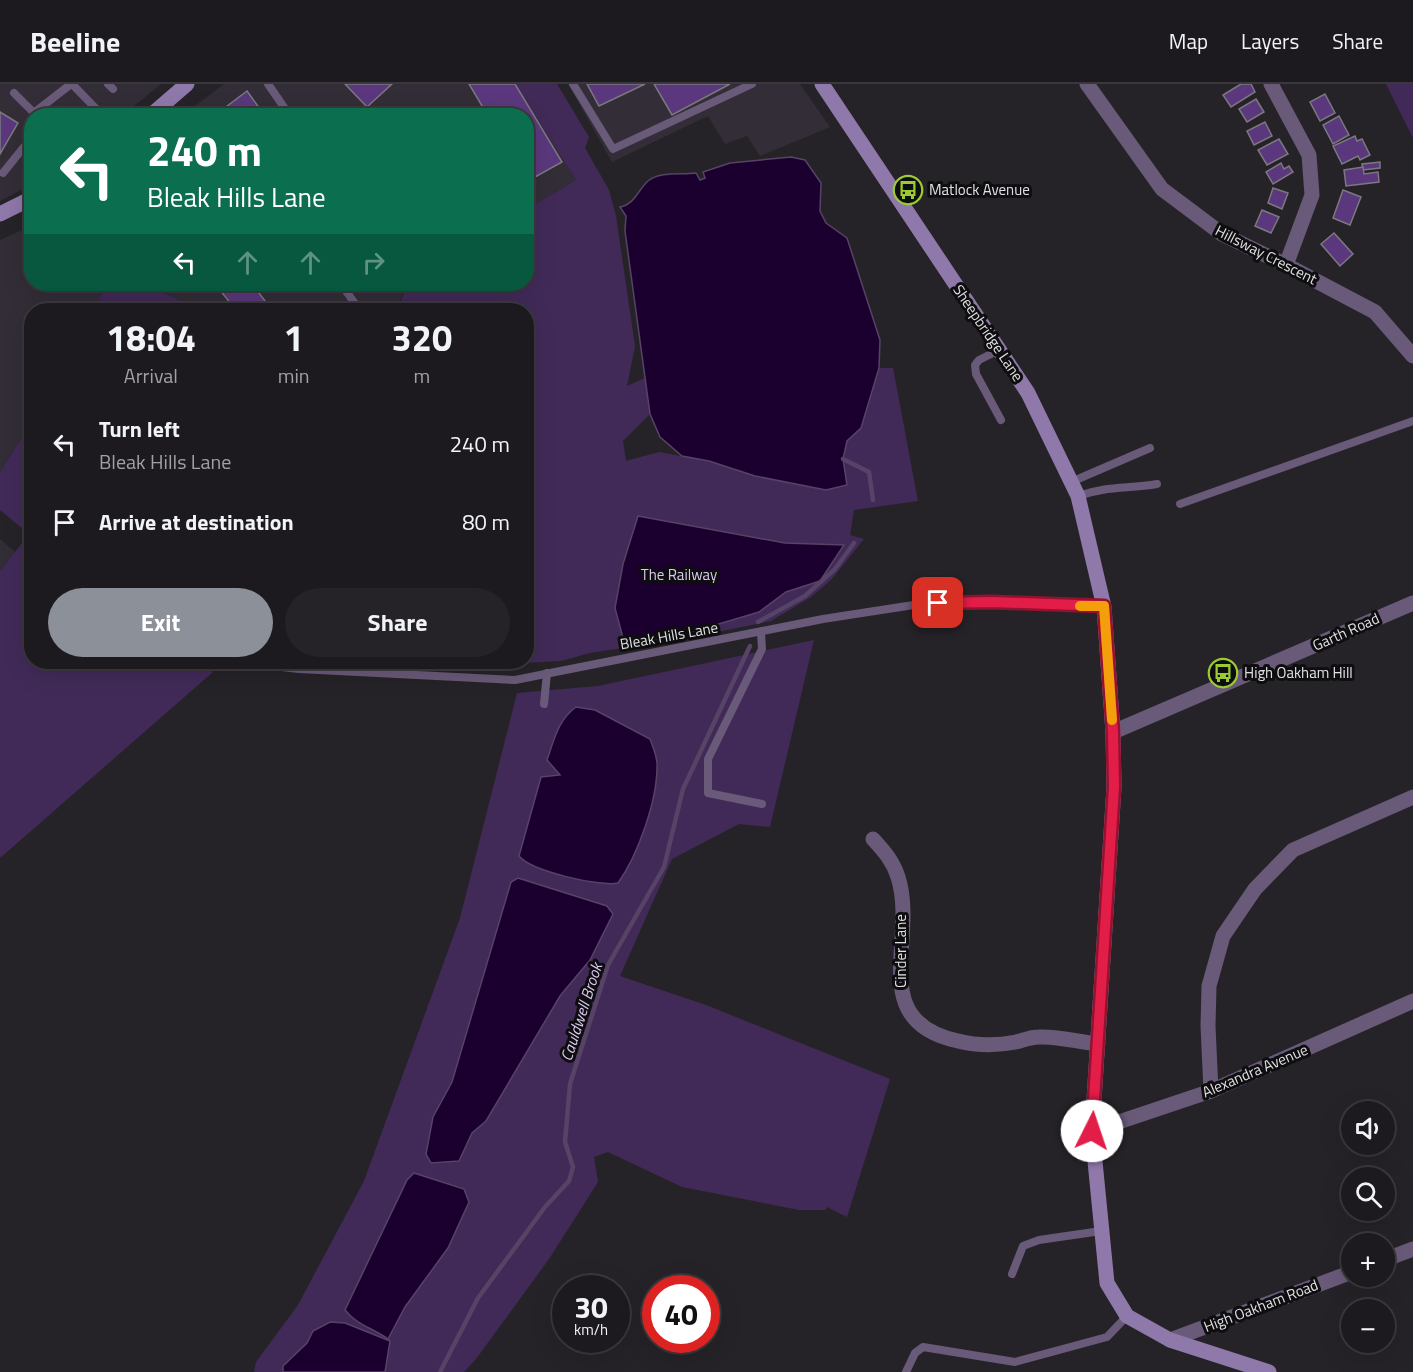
<!DOCTYPE html>
<html lang="en">
<head>
<meta charset="utf-8">
<style>
	:root { --surface:#1c1a1e; --page:#252327; --text:#f1f3f6; --muted:#a0a1a4; --line:#3a383c; --accent:#8c9099 }
	body { margin:0; font-family:"Titillium Web",sans-serif; background:var(--page); color:var(--text); height:100vh; display:flex; flex-direction:column; font-size:22px; white-space:nowrap }
	* { box-sizing:border-box; margin:0 }
	p { font-size:20px; color:var(--muted) }
	.icon { flex:none; width:33px; height:33px; fill:none; stroke:currentColor; stroke-width:2; stroke-linecap:round; stroke-linejoin:round }
	.map { position:relative; flex:1; overflow:hidden }
	.sheet { position:absolute; left:24px; top:219px; width:510px; height:366px; display:flex; flex-direction:column; background:var(--surface); border-radius:24px; box-shadow:0 6px 24px #0002,0 0 0 2px var(--line) }
	.sheet>* { flex:none }
	.banner { position:absolute; left:24px; top:24px; width:510px; height:183px; border-radius:24px; box-shadow:0 6px 24px #0002,0 0 0 2px var(--line); background:#0b6e4f; color:#fff; overflow:hidden }
	.controls { position:absolute; left:1341px; top:1017px; display:grid; gap:12px }
	.controls a { display:grid; place-items:center; width:54px; height:54px; border-radius:50%; background:var(--surface); box-shadow:0 6px 24px #0002,0 0 0 2px var(--line); font-size:30px }
	.speed { position:absolute; left:552px; top:1191px; display:flex; gap:12px; font-size:30px; font-weight:700; text-align:center }
	.speed>* { display:grid; place-content:center; width:78px; height:78px; border-radius:50%; background:var(--surface); box-shadow:0 6px 24px #0002,0 0 0 2px var(--line); line-height:1 }
	.speed small { font-size:15px; font-weight:400 }
	.speed .limit { border:9px solid #d22; background:#fff; color:#111 }
	.pin { position:absolute; display:grid; place-items:center; width:51px; height:51px; color:#fff; margin:-26px; border-radius:12px; box-shadow:0 3px 9px #0006 }
	.me { position:absolute; width:66px; margin:-33px; rotate:4deg; stroke-linejoin:round; filter:drop-shadow(0 0 4px #0008) }
	.turn { display:flex; align-items:center; gap:21px; height:126px; padding:0 24px; font-size:27px }
	.turn .icon { width:78px; height:78px; stroke-width:2.5 }
	.turn b { display:block; font-size:42px; line-height:51px }
	.lanes { display:flex; align-items:center; height:57px; padding:0 24px; background:#0003; justify-content:center; gap:30px; direction:ltr }
	.lanes .off { opacity:.35 }
	.eta { display:flex; justify-content:space-evenly; align-items:center; height:102px; text-align:center }
	.eta b { font-size:36px; font-weight:700; line-height:42px }
	.primary-button { display:flex; gap:12px; margin-top:auto; padding:12px 24px }
	.primary-button a { flex:1; height:69px; border-radius:36px; background:var(--accent); color:#fff; font-size:24px; font-weight:700; line-height:69px; text-align:center }
	.primary-button a+a { background:var(--page); color:var(--text) }
	ul { padding:0; list-style:none }
	li { display:flex; align-items:center; gap:18px; height:78px; padding:0 24px }
	li div { flex:1 }
	li b { display:block; font-size:22px }
	li em { font-style:normal }
	header { display:flex; align-items:center; gap:36px; box-sizing:border-box; height:84px; padding:0 30px; background:var(--surface); border-bottom:2px solid var(--line) }
	header strong { font-size:28px }
	nav { display:flex; gap:33px; margin-inline-start:auto; font-size:21px }
	.map>svg:first-child { display:block }
	.built { fill:#322d37 }
	.green { fill:#412a58 }
	.water { fill:#1b002f; stroke:#564365; stroke-width:1.5 }
	.lines { fill:none; stroke-linecap:round; stroke-linejoin:round }
	.stream { stroke:#564365; stroke-width:4.5 }
	.building { fill:#5b387d; stroke:#7b797f; stroke-width:1.5 }
	.lane { stroke:#695a79; stroke-width:8 }
	.street { stroke:#695a79; stroke-width:15 }
	.secondary { stroke:#8f78aa; stroke-width:15 }
	.route-casing { stroke:#92132f; stroke-width:15 }
	.route { stroke:#e11d48; stroke-width:10 }
	.slow { stroke:#f59e0b; stroke-width:10 }
	.labels { text-anchor:middle; stroke-width:6; stroke-linejoin:round; paint-order:stroke }
	.poi-label { font-size:15px; fill:#e1e0e3; stroke:#0e0d0f; text-anchor:start }
	.street-label { font-size:15px; fill:#e1e0e3; stroke:#0e0d0f }
	.park-label { font-size:15px; fill:#dccaf2; stroke:#0e0d0f }
	.water-label { font-size:16px; font-style:italic; fill:#dbc8f1; stroke:#0e0d0f }
</style>
</head>
<body>
<header>
<strong>Beeline</strong>
<nav><a>Map</a><a>Layers</a><a>Share</a></nav>
</header>
<div class="map">
<svg width="1413" height="1288" viewBox="0 0 1413 1288">
	<rect width="100%" height="100%" fill="#262328"/>
	<g class="built">
		<polygon points="0,0 161,0 123,31 32,32 31,101 0,117"/>
		<polygon points="224,0 515,0 576,96 527,125 526,32 182,32"/>
		<polygon points="568,0 800,0 830,43 760,72 747,52 725,60 708,32 612,78"/>
		<polygon points="31,142 32,200 108,201 94,226 32,226 31,339 0,388 0,156"/>
		<polygon points="146,200 408,200 396,226 376,220 367,226 199,226"/>
		<polygon points="0,455 15,468 0,487"/>
	</g>
	<g class="green">
		<polygon points="515,0 557,0 589,53 585,64 609,106 616,132 635,262 627,302 645,294 650,330 623,357 626,377 659,368 709,377 755,391 826,406 847,400 843,375 847,357 861,344 879,284 893,284 918,417 854,426 850,451 864,455 831,496 811,513 771,537 692,553 590,569 561,577 522,579 513,582 409,582 409,578 526,578 526,226 397,226 408,200 526,200 527,125 576,96"/>
		<polygon points="1386,0 1413,0 1413,54"/>
		<polygon points="107,200 146,200 199,226 94,226"/>
		<polygon points="31,339 32,578 182,578 213,588 0,774 0,487 29,450 0,426 0,388"/>
		<polygon points="814,556 770,743 739,740 672,775 620,892 706,921 890,995 847,1133 827,1123 825,1126 799,1126 682,1103 608,1068 594,1073 598,1098 549,1175 476,1275 464,1288 254,1288 256,1278 298,1221 364,1097 460,834 517,609 598,602"/>
	</g>
	<g class="water">
		<path d="M791 73 805 76 821 99 820 127 826 139 847 154 880 256 879 284 861 344 847 357 843 375 847 401 826 406 755 392 709 377 682 372 660 353 650 330 625 147 626 132 620 123C635 120 638 106 648 97 660 87 681 91 696 89L700 96 705 94 703 88 730 79Z"/>
		<polygon points="638,432 785,459 844,461 820,497 786,508 759,528 665,556 623,554 615,524 623,480"/>
		<path d="M576 623 595 626 650 655C653 663 658 674 657 683 657 717 638 771 618 799 600 803 531 787 519 772L541 693 560 691 547 676C554 656 558 636 576 623Z"/>
		<polygon points="518,794 607,822 613,830 590,876 560,912 486,1037 472,1049 459,1077 431,1079 426,1070 433,1033 452,998 511,798"/>
		<path d="M414 1089 464 1105 469 1118 448 1164 405 1223 388 1255C371 1243 358 1242 345 1226L407 1096Z"/>
		<polygon points="330,1238 345,1239 390,1257 385,1288 283,1288 283,1282 307,1259 313,1247"/>
	</g>
	<g class="lines">
		<g class="stream">
			<polyline points="843,375 869,388 873,416"/>
			<polyline points="758,538 805,512 835,485 854,459"/>
			<polyline points="440,1288 478,1214 545,1123 569,1097 573,1083 565,1058 570,1000 608,881 664,783 683,705 750,562"/>
		</g>
	</g>
	<g class="building">
		<polygon points="345,0 392,0 367,23"/>
		<polygon points="469,0 515,0 562,78 528,97 526,32 488,32"/>
		<polygon points="587,0 645,0 599,22"/>
		<polygon points="654,0 730,0 672,31"/>
		<polygon points="1241,0 1251,0 1255,8 1231,23 1223,11"/>
		<polygon points="247,7 265,32 214,32"/>
		<polygon points="1325,10 1335,29 1320,37 1310,18"/>
		<polygon points="1256,15 1264,28 1247,38 1239,25"/>
		<polygon points="0,28 18,39 0,70"/>
		<polygon points="1339,32 1349,51 1333,60 1323,41"/>
		<polygon points="1265,38 1272,52 1254,61 1247,47"/>
		<polygon points="1355,52 1357,57 1362,55 1370,71 1360,76 1358,72 1342,80 1333,62"/>
		<polygon points="1279,55 1288,70 1267,81 1258,66"/>
		<polygon points="1380,78 1380,84 1363,86 1362,80"/>
		<polygon points="1281,79 1284,85 1289,82 1293,88 1273,100 1266,88"/>
		<polygon points="1363,83 1364,90 1378,88 1379,98 1346,102 1344,86"/>
		<polygon points="1273,104 1288,109 1282,125 1268,119"/>
		<polygon points="1343,106 1361,113 1350,141 1333,134"/>
		<polygon points="1262,126 1279,133 1271,149 1255,142"/>
		<polygon points="1334,149 1353,170 1340,182 1321,160"/>
		<polygon points="215,200 252,200 272,226 236,226"/>
	</g>
	<g class="lines">
		<g class="lane">
			<polyline points="72,0 103,32"/>
			<polyline points="108,0 113,5"/>
			<polyline points="268,0 290,32"/>
			<polyline points="573,0 613,65 752,0"/>
			<polyline points="14,9 36,31"/>
			<polyline points="35,28 71,0"/>
			<polyline points="3,89 32,53"/>
			<polyline points="341,200 356,221"/>
			<polyline points="999,266 979,276 975,281 976,290 1001,336"/>
			<polyline points="1071,398 1150,364"/>
			<path d="M1078 412C1107 402 1127 405 1157 400"/>
			<polyline points="1180,420 1413,337"/>
			<polyline points="761,549 762,565 708,675 708,709 762,720"/>
			<polyline points="238,578 299,585 515,596 823,535 920,520 993,518 1104,523"/>
			<polyline points="544,620 547,589"/>
			<polyline points="1012,1190 1023,1162 1039,1156 1101,1147"/>
			<polyline points="906,1288 915,1269 923,1263 1015,1278 1107,1253 1127,1232"/>
		</g>
		<g class="street">
			<polyline points="1087,0 1162,105 1222,150 1286,181 1375,228 1413,272"/>
			<polyline points="1271,0 1309,71 1312,111 1286,181"/>
			<polyline points="1113,648 1413,519"/>
			<path d="M873 755C884 767 893 777 898 793 918 856 865 937 958 957 978 962 996 962 1016 958 1024 956 1031 953 1039 953 1058 952 1079 958 1098 960"/>
			<polyline points="1211,1007 1208,942 1209,902 1223,852 1255,805 1293,766 1413,713"/>
			<polyline points="1092,1047 1211,1007 1413,917"/>
			<polyline points="1384,1176 1413,1165"/>
			<polyline points="1170,1256 1352,1188"/>
		</g>
		<g class="secondary">
			<polyline points="822,0 1028,309 1078,412 1104,523 1113,648 1114,703 1092,1047 1107,1199 1127,1232 1170,1256 1269,1288"/>
			<polyline points="150,32 187,0"/>
			<polyline points="0,130 32,114"/>
		</g>
	</g>
	<g class="lines">
		<g class="route-casing">
			<polyline id="route" points="938,519 993,518 1104,522 1113,648 1114,703 1092,1047"/>
		</g>
		<use href="#route" class="route"/>
		<polyline class="slow" points="1080,522 1104,522 1112,636"/>
	</g>
	<defs>
		<g id="bus-ring" transform="scale(1.5)"><circle r="9.5" fill="#0e0d0f" stroke="#9bcb32" stroke-width="1.5"/><path d="M-5-6H5V4H4V6H2V4H-2V6H-4V4H-5ZM-3.5-4V0h7V-4ZM-3.5 1.2v1.5H-2V1.2ZM2 1.2v1.5H3.5V1.2Z" fill="#9bcb32"/></g>
	</defs>
	<g fill-rule="evenodd">
		<use href="#bus-ring" x="908" y="106"/>
		<use href="#bus-ring" x="1223" y="589"/>
	</g>
	<g class="labels">
		<g class="poi-label">
			<text x="929" y="111">Matlock Avenue</text>
			<text x="1244" y="594">High Oakham Hill</text>
		</g>
		<g class="street-label">
			<text transform="translate(1266 171) rotate(27)" y="5">Hillsway Crescent</text>
			<text transform="translate(988 249) rotate(56)" y="5">Sheepbridge Lane</text>
			<text transform="translate(1346 548) rotate(-24)" y="5">Garth Road</text>
			<text transform="translate(669 552) rotate(-10)" y="5">Bleak Hills Lane</text>
			<text transform="translate(901 867) rotate(-90)" y="5">Cinder Lane</text>
			<text transform="translate(1255 987) rotate(-23)" y="5">Alexandra Avenue</text>
			<text transform="translate(1261 1222) rotate(-21)" y="5">High Oakham Road</text>
		</g>
		<g class="park-label">
			<text x="679" y="496">The Railway</text>
		</g>
		<g class="water-label">
			<text transform="translate(581 928) rotate(-72)" y="6">Cauldwell Brook</text>
		</g>
	</g>
</svg>
<div class="controls">
<a><svg class="icon" aria-label="sound" viewBox="0 0 24 24"><path d="M4 9h4l5-4v14l-5-4H4zM17 9q2 3 0 6"/></svg></a>
<a><svg class="icon" aria-label="search" viewBox="0 0 24 24"><circle cx="10" cy="10" r="6"/><path d="M15 15l6 6"/></svg></a>
<a>+</a>
<a>−</a>
</div>
<div class="speed"><div>30<small>km/h</small></div><div class="limit">40</div></div>
<div class="pin" style="left:938px;top:519px;background:#d93025"><svg class="icon" aria-label="arrive" viewBox="0 0 24 24"><path d="M6 21V4h12l-3 4 3 4H6"/></svg></div>
<svg class="me" style="left:1092px;top:1047px" viewBox="-20 -20 40 40"><circle r="19" fill="#fff"/><path d="M0-13L10 11 0 6-10 11z" fill="#e11d48"/></svg>
<div class="banner">
<div class="turn"><svg class="icon" aria-label="left" viewBox="0 0 24 24"><path d="M17 20v-9H6M10 6l-5 5 5 5"/></svg><div><b>240 m</b>Bleak Hills Lane</div></div>
<div class="lanes"><svg class="icon" aria-label="left" viewBox="0 0 24 24"><path d="M17 20v-9H6M10 6l-5 5 5 5"/></svg><svg class="icon off" aria-label="ahead" viewBox="0 0 24 24"><path d="M12 20V5M6 11l6-6 6 6"/></svg><svg class="icon off" aria-label="ahead" viewBox="0 0 24 24"><path d="M12 20V5M6 11l6-6 6 6"/></svg><svg class="icon off" aria-label="right" viewBox="0 0 24 24"><path d="M7 20v-9h11M14 6l5 5-5 5"/></svg></div>
</div>
<section class="sheet">
<div class="eta">
<div><b>18:04</b><p>Arrival</p></div>
<div><b>1</b><p>min</p></div>
<div><b>320</b><p>m</p></div>
</div>
<ul>
<li><svg class="icon" aria-label="left" viewBox="0 0 24 24"><path d="M17 20v-9H6M10 6l-5 5 5 5"/></svg><div><b>Turn left</b><p>Bleak Hills Lane</p></div><em>240 m</em></li>
<li><svg class="icon" aria-label="arrive" viewBox="0 0 24 24"><path d="M6 21V4h12l-3 4 3 4H6"/></svg><div><b>Arrive at destination</b></div><em>80 m</em></li>
</ul>
<div class="primary-button"><a>Exit</a><a>Share</a></div>
</section>
</div>
</body>
</html>
